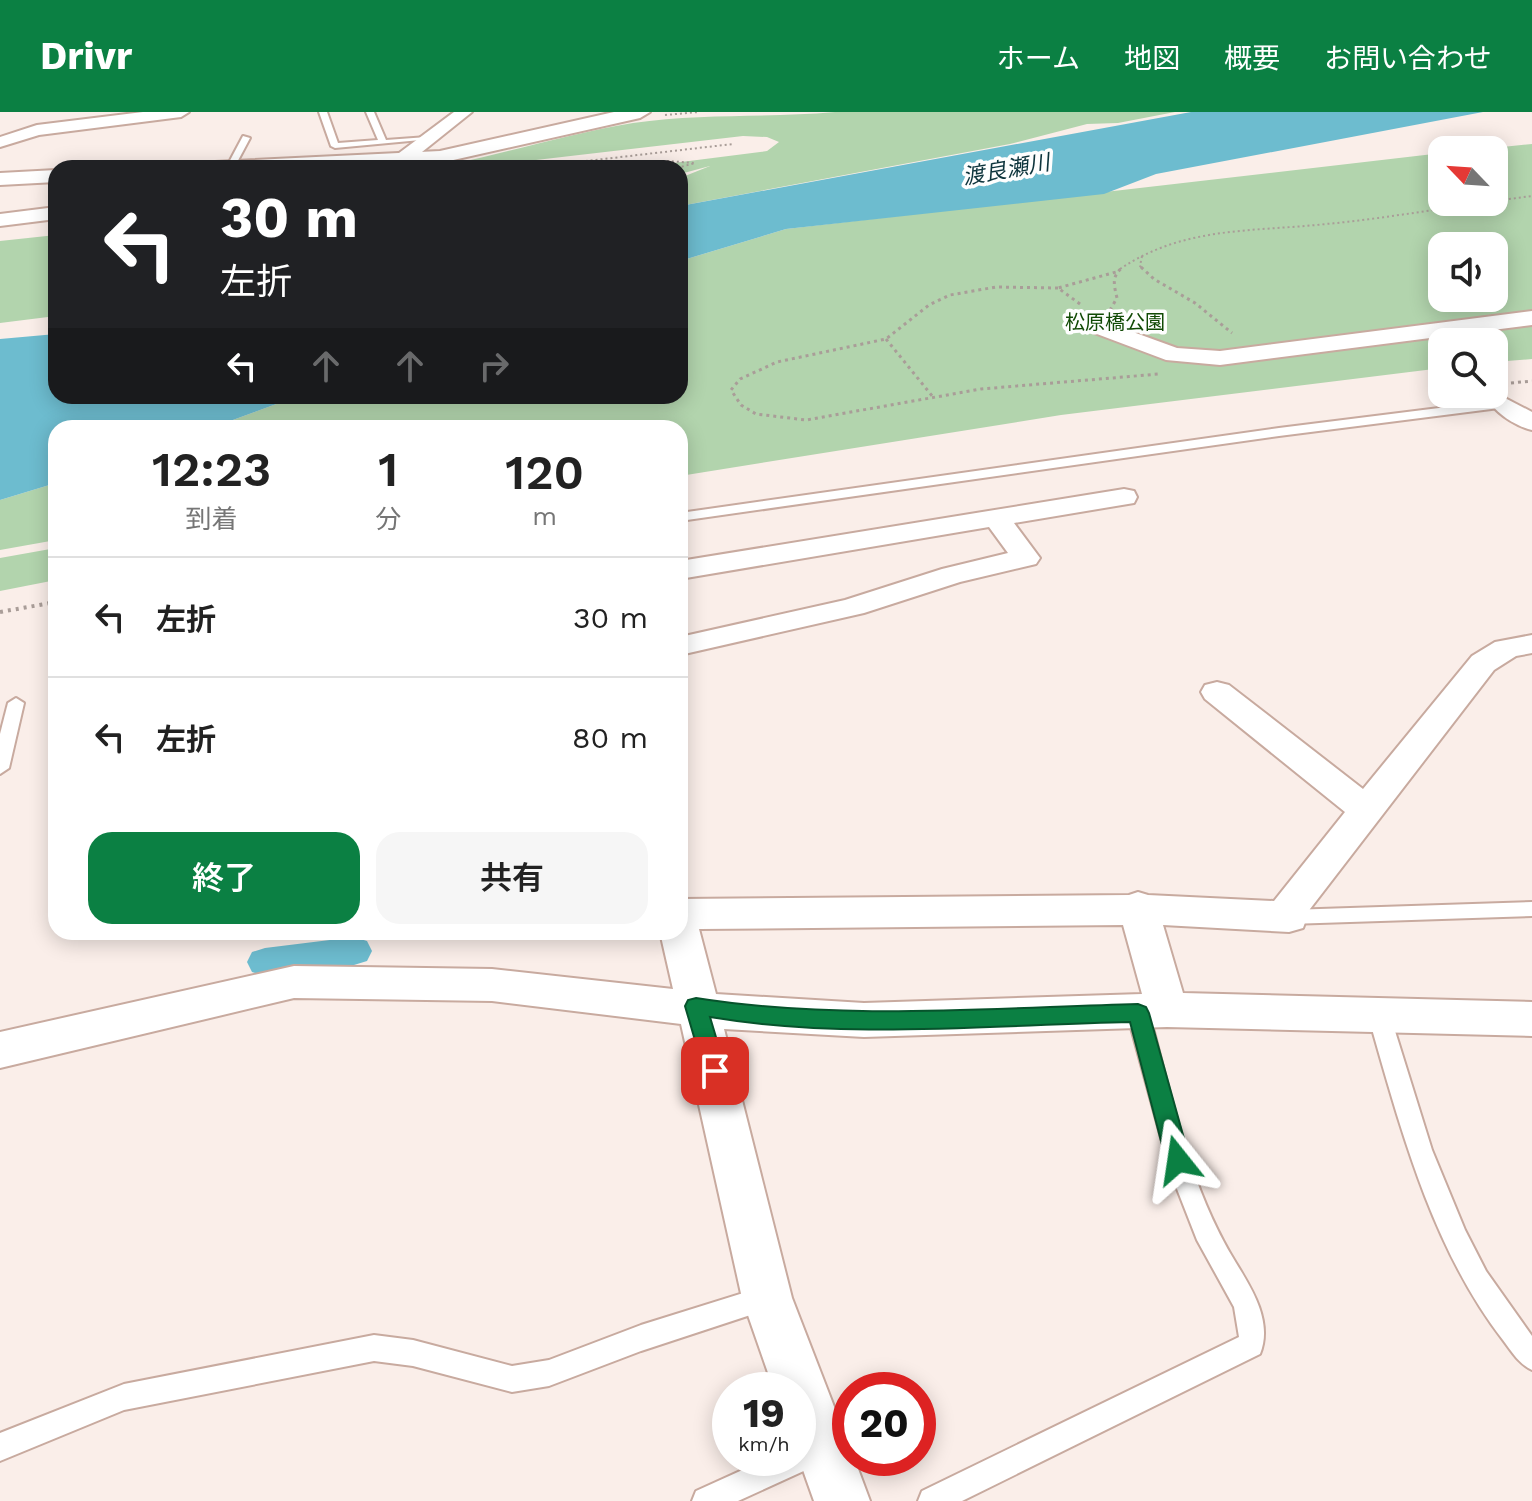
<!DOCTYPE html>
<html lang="ja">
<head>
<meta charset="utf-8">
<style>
	:root { --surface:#fff; --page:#f6f6f6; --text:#222; --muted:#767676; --line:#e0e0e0; --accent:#0b8043 }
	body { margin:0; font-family:"Work Sans","Noto Sans JP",sans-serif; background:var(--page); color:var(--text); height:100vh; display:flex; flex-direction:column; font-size:30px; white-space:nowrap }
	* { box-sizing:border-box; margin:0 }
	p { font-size:26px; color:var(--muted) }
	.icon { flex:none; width:44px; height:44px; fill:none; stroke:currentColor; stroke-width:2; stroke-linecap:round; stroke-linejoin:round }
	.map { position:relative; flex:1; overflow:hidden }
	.details { position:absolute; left:48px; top:308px; width:640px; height:520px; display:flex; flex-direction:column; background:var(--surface); border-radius:24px; box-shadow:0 4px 20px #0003 }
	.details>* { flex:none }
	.hud { position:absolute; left:48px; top:48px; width:640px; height:244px; border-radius:24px; box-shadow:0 4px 20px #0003; background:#202124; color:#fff; overflow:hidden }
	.needle { width:52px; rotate:295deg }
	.buttons { position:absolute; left:1428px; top:24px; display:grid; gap:16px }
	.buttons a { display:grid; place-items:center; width:80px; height:80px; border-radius:16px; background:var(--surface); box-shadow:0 4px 20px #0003; font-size:40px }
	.speed { position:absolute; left:712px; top:1260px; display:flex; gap:16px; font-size:40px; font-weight:700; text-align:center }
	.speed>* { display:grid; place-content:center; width:104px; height:104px; border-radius:50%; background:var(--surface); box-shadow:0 4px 20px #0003; line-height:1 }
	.speed small { font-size:20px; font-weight:400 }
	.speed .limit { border:12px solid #d22; background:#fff; color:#111 }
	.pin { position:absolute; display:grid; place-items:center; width:68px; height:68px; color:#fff; margin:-34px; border-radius:16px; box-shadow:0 4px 12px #0006 }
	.me { position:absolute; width:88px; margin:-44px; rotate:345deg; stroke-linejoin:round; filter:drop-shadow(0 0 6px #0008) }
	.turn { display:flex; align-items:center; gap:28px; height:168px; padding:0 40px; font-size:36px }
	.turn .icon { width:104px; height:104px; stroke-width:2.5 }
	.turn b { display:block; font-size:56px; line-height:68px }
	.lanes { display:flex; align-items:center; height:76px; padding:0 40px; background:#0003; justify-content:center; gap:40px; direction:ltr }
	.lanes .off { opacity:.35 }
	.eta { display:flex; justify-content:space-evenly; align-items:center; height:136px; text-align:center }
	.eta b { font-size:48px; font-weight:600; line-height:56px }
	.action { display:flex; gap:16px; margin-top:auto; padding:16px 40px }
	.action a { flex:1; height:92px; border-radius:24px; background:var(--accent); color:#fff; font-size:32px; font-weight:600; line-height:92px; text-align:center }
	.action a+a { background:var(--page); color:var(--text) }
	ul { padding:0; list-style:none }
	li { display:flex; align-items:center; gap:24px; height:120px; padding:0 40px; border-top:2px solid var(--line) }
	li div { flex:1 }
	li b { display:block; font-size:30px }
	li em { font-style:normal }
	header { display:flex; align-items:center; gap:48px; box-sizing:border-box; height:112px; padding:0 40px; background:var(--accent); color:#fff }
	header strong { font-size:38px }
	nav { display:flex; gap:44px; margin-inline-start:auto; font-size:28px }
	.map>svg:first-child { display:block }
	.green { fill:#b2d4ad; fill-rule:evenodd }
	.water { fill:#6dbccf }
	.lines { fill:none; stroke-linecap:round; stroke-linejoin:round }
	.canal { fill:#6dbccf; fill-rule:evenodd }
	.lane-casing { stroke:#c8aa9f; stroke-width:4 }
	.street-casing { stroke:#c8aa9f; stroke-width:4 }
	.secondary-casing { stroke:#c8aa9f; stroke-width:4 }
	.path-far2 { stroke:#a99d98; stroke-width:2; stroke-dasharray:2 3; stroke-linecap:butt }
	.path-far1 { stroke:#a99d98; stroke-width:3; stroke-dasharray:3 4; stroke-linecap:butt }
	.path { stroke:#a99d98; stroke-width:4; stroke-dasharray:3 5; stroke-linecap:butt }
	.lane { fill:#fff; fill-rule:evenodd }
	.street { fill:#fff; fill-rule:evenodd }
	.secondary { fill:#fff; fill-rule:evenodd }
	.route { fill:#0b8043; stroke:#07532c; stroke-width:2 }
	.labels { text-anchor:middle; stroke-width:7; stroke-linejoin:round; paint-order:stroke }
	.far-park-label { font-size:20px; fill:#114a05; stroke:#fefefe }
	.far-water-label { font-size:22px; font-style:italic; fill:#0d343c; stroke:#fefefe }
</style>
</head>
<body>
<header>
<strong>Drivr</strong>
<nav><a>ホーム</a><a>地図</a><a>概要</a><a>お問い合わせ</a></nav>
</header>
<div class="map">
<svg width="1532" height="1389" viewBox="0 0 1532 1389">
	<rect width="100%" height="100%" fill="#faeee9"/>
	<g class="green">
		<path d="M835 0H1175L1118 11 1087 12 1010 32 680 94V66L710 54 680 62V56H634L767 39 779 30 767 25 743 24 466 56H424L453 52C513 39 573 21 633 11 701 1 768 6 835 0Z"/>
		<path d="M1532 32V247L1494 250V230H1442V256L1061 303 680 364V316H211L298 284H680V149L786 117 1442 41V90H1494V38H1474ZM1442 134H1494V186H1442Z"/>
		<polygon points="56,123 56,204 0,211 0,129"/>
		<polygon points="56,371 56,428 0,438 0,388"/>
		<polygon points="56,436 56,468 0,479 0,446"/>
	</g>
	<g class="water">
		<polygon points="1191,0 1483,0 1156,62 1104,82 786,117 680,149 680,94"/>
		<polygon points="56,222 56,284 298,284 211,316 56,316 56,371 0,388 0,227"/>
	</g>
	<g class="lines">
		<polygon class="canal" points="354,825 367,829 372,839 367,849 354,853 265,864 252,860 247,850 252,840 265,836"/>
		<g class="lane-casing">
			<g id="lane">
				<polygon points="319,0 327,0 338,31 378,28 366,0 374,0 386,28 427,25 431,27 335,36 331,34"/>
				<polygon points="243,24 250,26 234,56 226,56"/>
				<polygon points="1503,288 1507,289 1507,295 1279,324 680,409 680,401 1279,316"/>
				<polygon points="16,586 24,591 9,656 0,662 0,622 8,591"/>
				<polygon points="1532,790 1532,804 1289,812 1282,810 1279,805 1282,800 1289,798"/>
				<path d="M1138 892 1145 895 1149 901C1172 986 1189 1075 1236 1151 1252 1177 1273 1210 1260 1242L962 1389H918L922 1379 1239 1225 1234 1195 1197 1128 1170 1059 1127 901 1131 895Z"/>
				<path d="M1379 894 1386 897 1390 903 1432 1038 1465 1118 1486 1159 1532 1224V1258C1519 1252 1512 1240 1503 1228 1431 1135 1400 1014 1368 903L1372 897Z"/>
				<polygon points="766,1174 775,1177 779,1186 775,1195 641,1239 549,1274 512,1280 413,1254 374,1249 124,1298 0,1349 0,1321 124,1272 374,1223 413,1228 512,1254 549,1248 641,1213"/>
				<polygon points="820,1323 830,1327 834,1337 830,1347 738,1389 692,1389 696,1379 769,1346 798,1346 798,1333"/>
			</g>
		</g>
		<g class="street-casing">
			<g id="street">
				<polygon points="143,0 189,0 181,5 39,23 0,35 0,25 37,13"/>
				<polygon points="454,0 472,0 407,52 395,52 392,48 395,44"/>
				<polygon points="56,95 56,107 0,114 0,102"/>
				<polygon points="1532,199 1532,213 1220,253 1166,248 1081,216 1078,211 1089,204 1177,236 1220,239"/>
				<path d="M1503 285 1532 300V318C1518 315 1500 304 1491 292L1494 287Z"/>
				<polygon points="1124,377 1134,379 1137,385 1134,391 1014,411 1040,446 1036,452 960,470 864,501 680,543 680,525 845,488 942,457 1008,441 989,415 680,467 680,449"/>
				<path d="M1532 523V541L1516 544 1494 558 1310 797 1303 816 1289 820 1163 813 1183 881 1532 890V924L1167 915 864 925 724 917 792 1186 850 1336V1346H854L870 1389H814L798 1344V1278H774L742 1186 681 912 492 889 294 886 0 956V920L294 854 492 857 673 877 660 820H680V787L1129 783 1138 780 1148 783 1274 789 1345 700 1205 587 1201 580 1205 573 1217 570 1229 573 1363 677 1472 544 1495 530ZM1123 813 1142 882 864 891 716 882 699 817Z"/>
			</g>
		</g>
		<g class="secondary-casing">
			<g id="secondary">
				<polygon points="614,0 650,0 640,6 440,51 343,56 204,56 215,50 440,39"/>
				<polygon points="56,58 56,70 0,73 0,61"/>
			</g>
		</g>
		<g class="path-far2">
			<polyline points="665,3 699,0"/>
			<polyline points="557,55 668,49 695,51 677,56"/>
			<polyline points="526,56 733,32"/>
			<polyline points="1494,89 1532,84"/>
			<polyline points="1142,144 1140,154 1143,157"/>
			<path d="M1120 157C1184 114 1252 120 1326 112 1381 107 1435 97 1490 90"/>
		</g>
		<g class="path-far1">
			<polyline points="1141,155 1154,167 1195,191 1232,221"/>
			<polyline points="1058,176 996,175 950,183 929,193 886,227 777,250 740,267 731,278 741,293 756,302 806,308 981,277 1159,262"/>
			<polyline points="1080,192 1058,176 1116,160"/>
			<path d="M1110 198 1117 186C1114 173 1111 164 1123 155"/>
			<polyline points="886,227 933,285"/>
			<polyline points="1511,271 1532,269"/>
		</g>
		<polyline class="path" points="0,500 56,490"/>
		<use href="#lane" class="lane"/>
		<use href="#street" class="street"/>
		<use href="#secondary" class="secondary"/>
	</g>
	<path class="route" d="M696 886C841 909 991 896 1138 892L1146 895 1149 901 1190 1048 1186 1055 1178 1058 1170 1055 1166 1048 1130 910C991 913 847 928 710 905L726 959 723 966 715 969 708 966 704 959 685 894 688 888Z"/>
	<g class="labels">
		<g class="far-park-label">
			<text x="1115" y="217">松原橋公園</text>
		</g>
		<g class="far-water-label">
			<text transform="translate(1006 57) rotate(-10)" y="8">渡良瀬川</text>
		</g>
	</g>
</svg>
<div class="buttons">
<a><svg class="needle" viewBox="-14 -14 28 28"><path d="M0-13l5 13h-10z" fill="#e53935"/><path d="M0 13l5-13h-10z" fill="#767676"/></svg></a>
<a><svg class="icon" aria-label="sound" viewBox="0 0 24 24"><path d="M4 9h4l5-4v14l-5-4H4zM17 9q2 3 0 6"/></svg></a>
<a><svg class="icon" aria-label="search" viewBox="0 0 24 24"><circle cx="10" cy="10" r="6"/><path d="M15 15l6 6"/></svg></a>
</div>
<div class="speed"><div>19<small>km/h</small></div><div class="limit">20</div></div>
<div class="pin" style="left:715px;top:959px;background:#d93025"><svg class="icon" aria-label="arrive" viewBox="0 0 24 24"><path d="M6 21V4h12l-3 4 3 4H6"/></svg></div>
<svg class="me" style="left:1178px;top:1048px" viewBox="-20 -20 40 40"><path d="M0-17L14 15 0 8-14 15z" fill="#0b8043" stroke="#fff" stroke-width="4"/></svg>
<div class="hud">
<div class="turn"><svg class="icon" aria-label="left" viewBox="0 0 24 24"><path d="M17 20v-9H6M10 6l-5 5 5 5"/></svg><div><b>30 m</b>左折</div></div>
<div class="lanes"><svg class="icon" aria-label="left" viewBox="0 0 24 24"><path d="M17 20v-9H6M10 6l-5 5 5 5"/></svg><svg class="icon off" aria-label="ahead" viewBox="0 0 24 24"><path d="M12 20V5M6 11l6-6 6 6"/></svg><svg class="icon off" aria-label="ahead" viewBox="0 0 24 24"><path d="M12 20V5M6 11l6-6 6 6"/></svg><svg class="icon off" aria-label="right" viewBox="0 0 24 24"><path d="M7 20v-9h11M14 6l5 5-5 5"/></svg></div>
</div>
<section class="details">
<div class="eta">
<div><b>12:23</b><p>到着</p></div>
<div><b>1</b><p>分</p></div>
<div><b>120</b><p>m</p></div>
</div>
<ul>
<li><svg class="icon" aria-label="left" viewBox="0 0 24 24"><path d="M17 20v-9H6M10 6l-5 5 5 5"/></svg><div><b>左折</b></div><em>30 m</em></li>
<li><svg class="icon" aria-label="left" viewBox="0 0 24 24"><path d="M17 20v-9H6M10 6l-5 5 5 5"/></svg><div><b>左折</b></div><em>80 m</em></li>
</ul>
<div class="action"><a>終了</a><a>共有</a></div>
</section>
</div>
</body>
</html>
